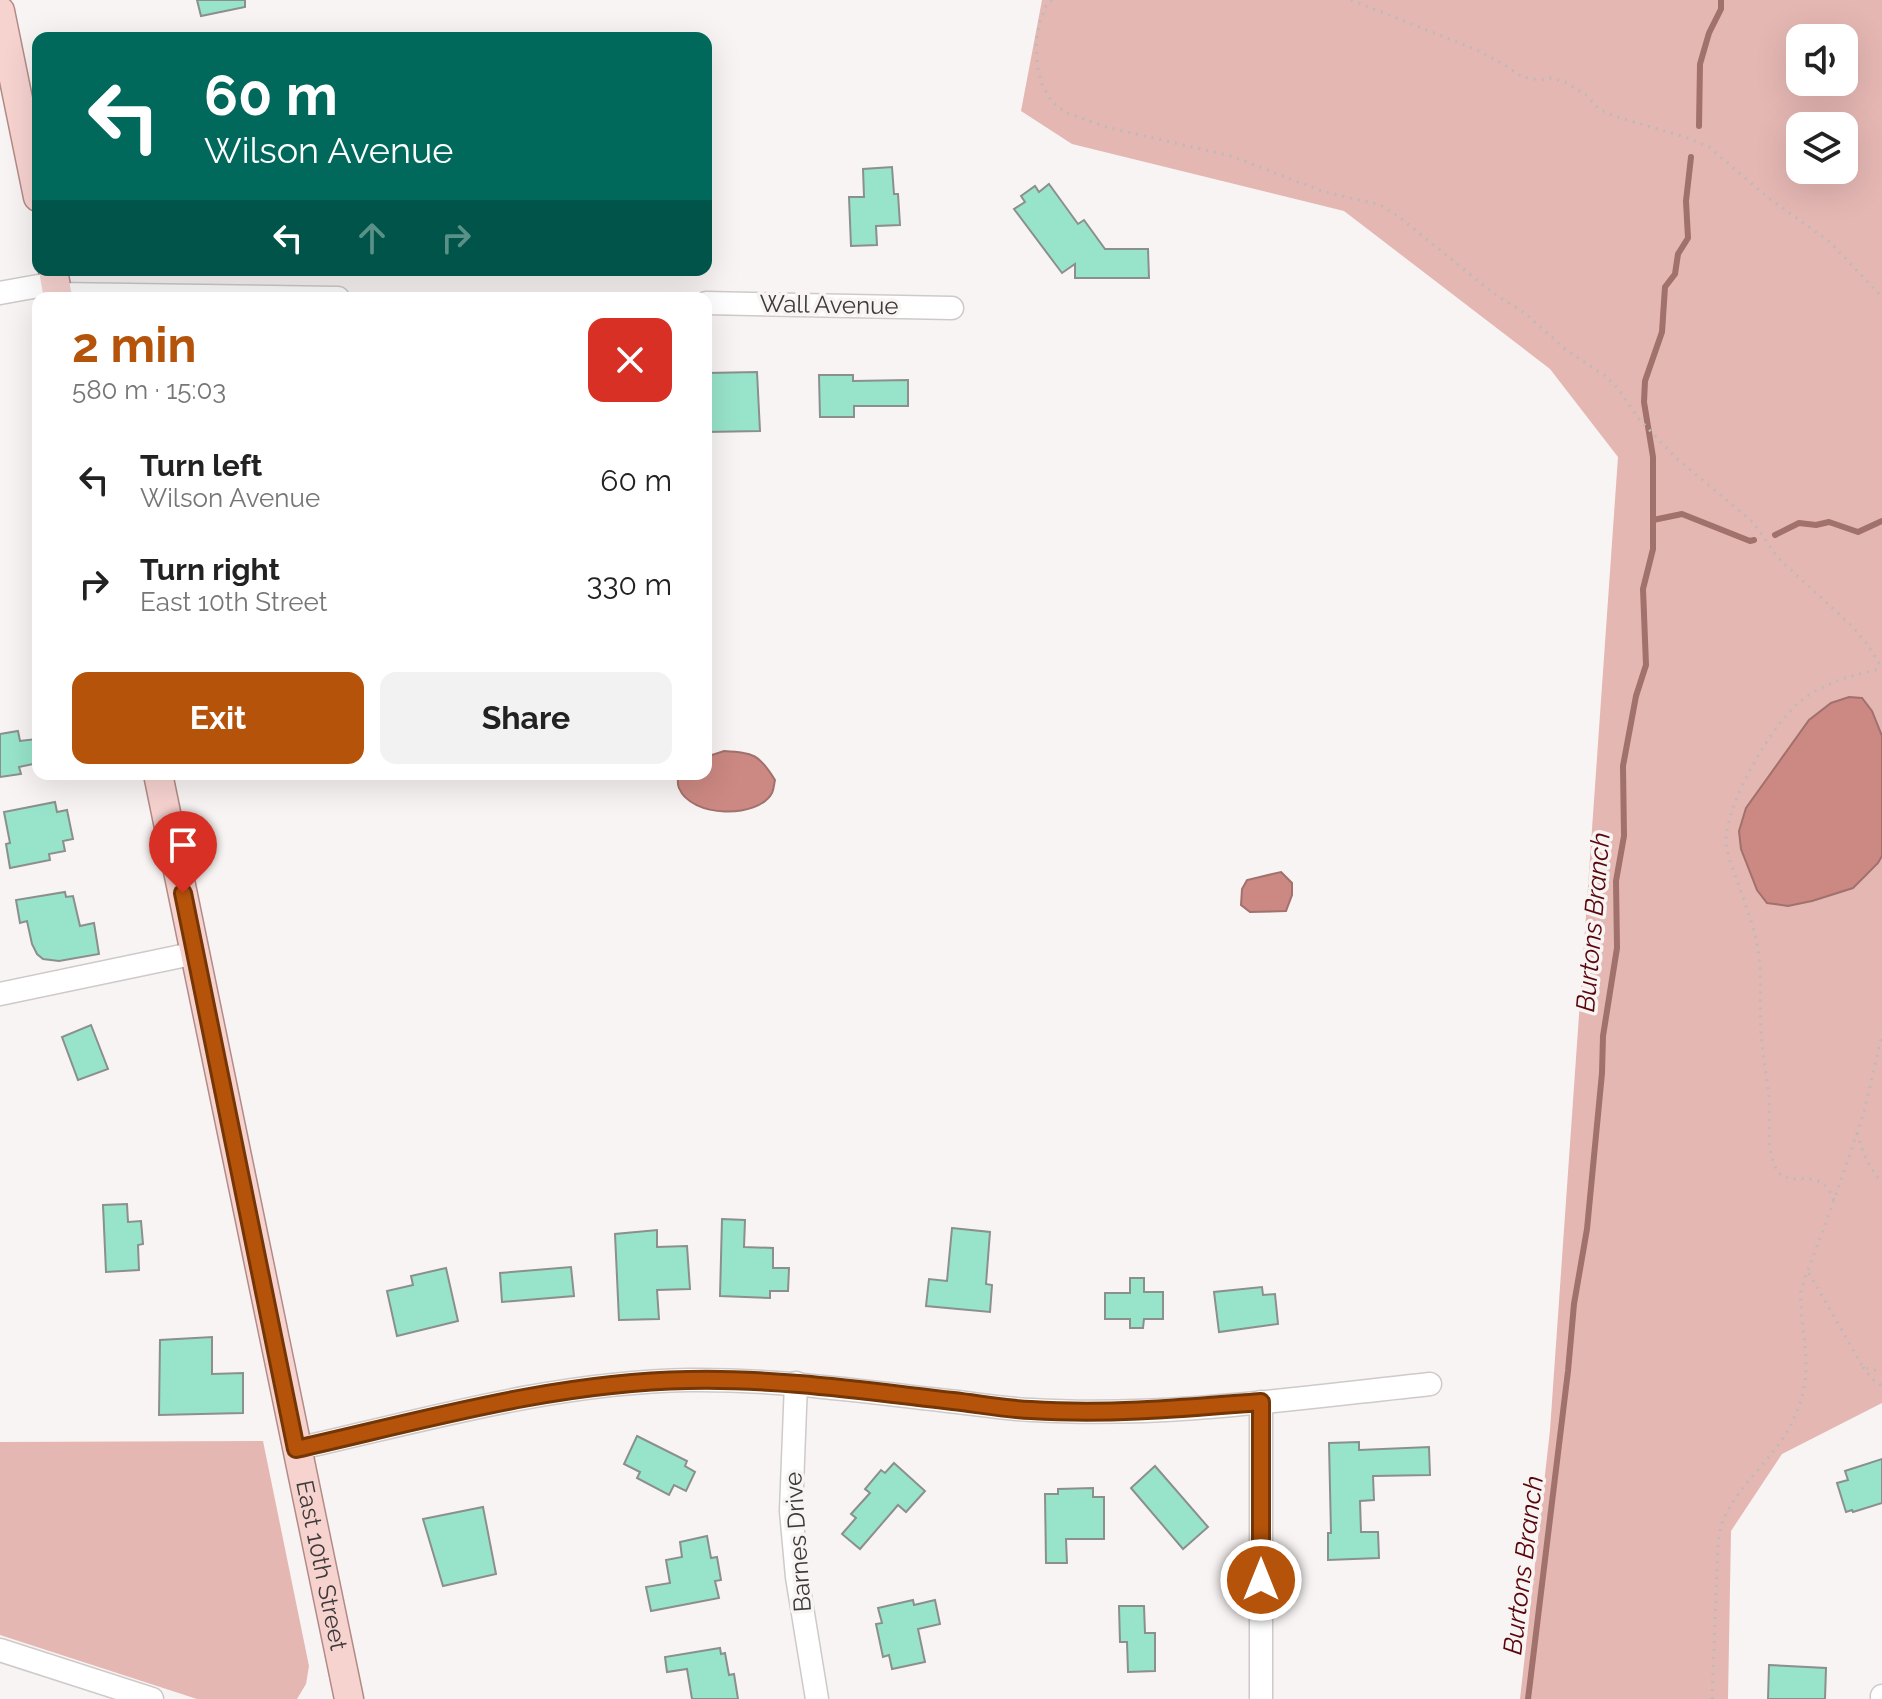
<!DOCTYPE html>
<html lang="en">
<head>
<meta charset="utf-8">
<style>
	:root { --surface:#fff; --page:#f2f2f2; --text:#222; --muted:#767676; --accent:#b45309 }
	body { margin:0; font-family:Raleway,sans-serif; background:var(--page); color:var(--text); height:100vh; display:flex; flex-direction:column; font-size:30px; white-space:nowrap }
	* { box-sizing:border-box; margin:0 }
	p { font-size:26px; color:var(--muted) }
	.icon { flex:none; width:44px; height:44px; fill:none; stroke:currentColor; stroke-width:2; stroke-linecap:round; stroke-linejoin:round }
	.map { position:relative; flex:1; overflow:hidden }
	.side { position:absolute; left:32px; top:292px; width:680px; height:488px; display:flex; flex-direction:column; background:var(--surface); border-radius:16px; box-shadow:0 8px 32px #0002 }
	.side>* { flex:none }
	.guide { position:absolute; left:32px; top:32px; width:680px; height:244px; border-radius:16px; box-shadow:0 8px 32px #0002; background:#00695c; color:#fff; overflow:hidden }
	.buttons { position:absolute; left:1786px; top:24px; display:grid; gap:16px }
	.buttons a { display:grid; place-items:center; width:72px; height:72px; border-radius:16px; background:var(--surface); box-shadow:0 8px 32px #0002; font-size:40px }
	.pin { position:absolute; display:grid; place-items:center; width:68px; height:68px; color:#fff; margin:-82px -34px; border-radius:50% 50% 50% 0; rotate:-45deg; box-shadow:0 0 8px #0007 }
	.pin .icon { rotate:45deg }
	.me { position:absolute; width:88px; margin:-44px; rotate:0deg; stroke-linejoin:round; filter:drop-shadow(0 0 6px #0008) }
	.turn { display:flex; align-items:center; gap:28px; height:168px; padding:0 40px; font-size:36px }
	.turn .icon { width:104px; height:104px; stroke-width:2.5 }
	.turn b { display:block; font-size:56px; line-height:68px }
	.lanes { display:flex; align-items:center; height:76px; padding:0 40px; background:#0003; justify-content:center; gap:40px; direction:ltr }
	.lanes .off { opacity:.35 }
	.round { display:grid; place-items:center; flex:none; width:84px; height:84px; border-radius:16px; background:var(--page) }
	.overview { display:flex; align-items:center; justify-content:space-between; height:136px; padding:0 40px }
	h1 { font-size:48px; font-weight:700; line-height:60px; color:var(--accent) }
	.primary-button { display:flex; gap:16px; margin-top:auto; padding:16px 40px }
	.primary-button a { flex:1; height:92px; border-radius:16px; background:var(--accent); color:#fff; font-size:32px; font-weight:700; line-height:92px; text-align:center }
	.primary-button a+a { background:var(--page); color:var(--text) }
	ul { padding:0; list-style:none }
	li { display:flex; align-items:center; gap:24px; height:104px; padding:0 40px }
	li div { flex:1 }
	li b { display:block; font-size:30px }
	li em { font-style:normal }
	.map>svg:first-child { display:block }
	.green { fill:#e5b7b3; fill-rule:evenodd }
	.water { fill:#cc8882; stroke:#a1716c; stroke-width:2 }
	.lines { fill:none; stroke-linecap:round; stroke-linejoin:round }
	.stream { stroke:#a1716c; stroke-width:6 }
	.building { fill:#98e4cb; stroke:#8b8f8d; stroke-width:2 }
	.minor-casing { stroke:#cfcac9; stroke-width:25 }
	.major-casing { stroke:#b28b87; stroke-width:31 }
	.path { stroke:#bdbab9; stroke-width:3; stroke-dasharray:2 6; stroke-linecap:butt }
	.minor { stroke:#fff; stroke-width:22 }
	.major { stroke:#f7d3d0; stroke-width:28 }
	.route-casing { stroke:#753606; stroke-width:20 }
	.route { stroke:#b45309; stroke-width:14 }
	.labels { text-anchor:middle; stroke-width:7; stroke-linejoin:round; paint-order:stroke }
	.street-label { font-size:24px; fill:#3c3b3a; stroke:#f8f4f3 }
	.water-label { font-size:26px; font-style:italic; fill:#59060b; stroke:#f8f4f3 }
</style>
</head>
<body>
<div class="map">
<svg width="1882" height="1699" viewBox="0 0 1882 1699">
	<rect width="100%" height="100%" fill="#f8f4f3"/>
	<g class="green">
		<path d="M1042 0H1882V1403L1782 1454 1731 1531 1728 1699H1520L1550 1430 1618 457 1550 369 1344 211 1072 144 1021 111ZM1800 38H1844V82H1800ZM1800 126H1844V170H1800Z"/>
		<polygon points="263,1441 309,1666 306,1684 297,1699 197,1699 0,1635 0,1442"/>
	</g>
	<g class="water">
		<polygon points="1849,697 1862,698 1872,711 1882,736 1882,856 1878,863 1853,888 1812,901 1788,906 1767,903 1757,890 1741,849 1739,831 1746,808 1809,720 1831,703"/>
		<path d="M724 751C754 753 759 754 775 780 774 784 774 789 772 793 758 819 691 818 679 788 677 784 678 779 678 775L706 774V757Z"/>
		<polygon points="1281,872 1292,883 1292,895 1286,911 1250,912 1241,905 1242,889 1247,880"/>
	</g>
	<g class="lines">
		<g class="stream">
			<polyline points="1699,126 1700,64 1709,33 1721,9 1721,0"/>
			<polyline points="1653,520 1682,514 1750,541 1754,540"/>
			<polyline points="1775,535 1799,523 1816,525 1829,522 1858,532 1882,521"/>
			<polyline points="1528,1699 1568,1371 1574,1304 1587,1229 1602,1073 1603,1036 1617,948 1616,881 1624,836 1623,766 1636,696 1646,665 1643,589 1653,549 1653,457 1644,402 1645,381 1662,332 1665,287 1675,274 1678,254 1688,238 1686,201 1691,157"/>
		</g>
	</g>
	<g class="building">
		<polygon points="197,0 245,0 245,7 201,16"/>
		<polygon points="892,167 894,194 898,194 900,225 876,226 877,245 851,246 849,197 864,197 863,169"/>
		<polygon points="1049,184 1078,224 1084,220 1105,249 1148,249 1149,278 1075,278 1075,264 1062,273 1014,209 1025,202 1021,196 1035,186 1039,192"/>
		<polygon points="757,372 760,431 706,432 706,373"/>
		<polygon points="819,375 853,375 853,381 908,380 908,406 854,406 854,417 820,417"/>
		<polygon points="18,731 20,741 36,739 38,763 19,767 21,774 0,777 0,734"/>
		<polygon points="55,802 57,812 67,810 73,839 63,841 65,851 49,854 50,860 10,868 6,844 10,843 4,812"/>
		<polygon points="65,892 66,897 73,896 80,926 94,923 99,954 59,961 43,959 37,954 32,944 27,921 20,923 16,900"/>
		<polygon points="91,1025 108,1069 78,1080 62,1037"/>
		<polygon points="127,1204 128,1222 141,1221 143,1244 138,1245 139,1270 106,1272 103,1205"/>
		<polygon points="722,1219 745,1220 744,1247 773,1248 773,1268 789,1268 788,1291 770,1291 770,1298 720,1296"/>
		<polygon points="952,1228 990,1232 986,1284 992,1285 990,1312 926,1306 929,1279 947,1281"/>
		<polygon points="657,1230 657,1247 687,1246 690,1289 657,1290 659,1319 619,1320 615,1234"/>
		<polygon points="571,1267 574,1296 502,1302 500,1273"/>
		<polygon points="446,1268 458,1321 397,1336 387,1291 413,1285 411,1276"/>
		<polygon points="1130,1278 1144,1278 1144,1292 1163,1292 1163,1319 1144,1319 1143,1328 1130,1328 1130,1319 1105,1319 1105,1293 1130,1293"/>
		<polygon points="1262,1287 1263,1295 1275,1294 1278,1324 1219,1332 1214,1292"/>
		<polygon points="212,1337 212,1374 243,1373 243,1413 159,1415 160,1340"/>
		<polygon points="637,1436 687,1461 685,1466 695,1472 686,1491 674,1485 669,1495 637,1478 640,1472 624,1464"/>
		<polygon points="1359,1442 1359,1450 1429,1447 1430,1475 1373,1476 1374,1500 1360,1501 1361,1532 1378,1532 1379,1558 1328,1560 1328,1533 1331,1533 1329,1443"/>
		<polygon points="1882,1459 1882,1503 1853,1512 1852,1510 1846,1512 1837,1483 1848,1480 1845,1471"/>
		<polygon points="894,1463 925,1491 906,1512 898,1505 860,1549 842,1534 856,1518 851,1514 870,1493 865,1489 881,1470 885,1473"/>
		<polygon points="1155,1466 1208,1527 1183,1549 1131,1488"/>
		<polygon points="1093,1488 1093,1497 1104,1497 1104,1539 1066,1539 1067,1563 1046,1563 1045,1494 1058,1494 1058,1489"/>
		<polygon points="483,1507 496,1574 443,1586 423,1519"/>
		<polygon points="707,1536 711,1558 717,1557 721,1580 715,1581 719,1598 651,1611 646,1587 670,1583 666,1560 682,1557 680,1542"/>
		<polygon points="913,1600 914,1605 935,1600 940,1624 918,1629 925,1662 892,1669 889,1655 883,1657 876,1624 882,1623 878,1608"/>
		<polygon points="1119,1606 1144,1606 1145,1633 1155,1633 1155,1671 1128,1672 1127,1642 1120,1642"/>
		<polygon points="720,1648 721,1654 725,1653 729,1675 734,1674 738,1699 692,1699 687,1669 667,1672 665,1657"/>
		<polygon points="1769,1665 1826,1668 1825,1699 1768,1699"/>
	</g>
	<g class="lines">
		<g class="minor-casing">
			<g id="minor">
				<polyline points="0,293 55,283"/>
				<polyline points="57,294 338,298"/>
				<polyline points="706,303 952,308"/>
				<polyline points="0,994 196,953"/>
				<polyline points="796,1383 791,1511 797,1577 817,1699"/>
				<path d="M296 1449C425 1420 556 1382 689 1380 776 1379 861 1391 948 1401 976 1404 1004 1409 1032 1410 1165 1418 1298 1398 1430 1384"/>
				<polyline points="0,1650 152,1699"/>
				<polyline points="1261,1699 1261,1402"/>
				<polyline points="1882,1699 1882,1696"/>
			</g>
		</g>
		<g class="major-casing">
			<g id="major">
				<polyline points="0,11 38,197"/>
				<polyline points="53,270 58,298"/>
				<path id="s1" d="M158 774 349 1699"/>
			</g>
		</g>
		<g class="path">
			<polyline points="1052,0 1046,6 1040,22 1036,41 1037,64 1042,84 1052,102 1067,113 1106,127 1231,156 1322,191 1380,205 1398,216 1493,293 1526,314 1565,349 1604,375 1618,388 1638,418 1676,458 1753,522 1778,558 1853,627 1867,644 1882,668"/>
			<polyline points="1351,0 1475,49 1505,65 1522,77 1540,80 1552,78 1565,82 1586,95 1599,109 1614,116 1688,138 1709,147 1766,196 1830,242 1882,297"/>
			<path d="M1857 1133C1863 1153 1868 1167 1882 1182"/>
			<path d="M1834 1200C1817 1159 1785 1196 1774 1164 1766 1143 1771 1120 1769 1098 1767 1076 1762 1054 1761 1032 1760 1009 1761 987 1760 965 1758 936 1747 910 1738 883 1733 870 1727 856 1726 842 1725 804 1775 717 1806 697 1829 681 1854 675 1880 669"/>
			<polyline points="1809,1273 1863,1367 1882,1372"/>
			<polyline points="1863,1367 1872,1379 1882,1386"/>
			<path d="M1712 1699 1718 1544C1719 1538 1720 1531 1721 1526 1735 1485 1778 1457 1794 1418 1801 1403 1806 1386 1806 1369 1807 1342 1799 1316 1801 1289L1835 1198 1864 1112 1882 1035"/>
		</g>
		<use href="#minor" class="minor"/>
		<use href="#major" class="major"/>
	</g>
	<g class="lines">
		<g class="route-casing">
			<path id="route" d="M183 893 296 1449C424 1420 557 1382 688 1380 777 1378 865 1391 953 1401 979 1404 1005 1409 1031 1410 1108 1415 1185 1408 1261 1402V1580"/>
		</g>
		<use href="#route" class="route"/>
	</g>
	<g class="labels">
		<g class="street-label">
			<text transform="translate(829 305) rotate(1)" y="8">Wall Avenue</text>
			<text transform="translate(798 1542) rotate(-94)" y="8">Barnes Drive</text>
			<text dy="8" stroke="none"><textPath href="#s1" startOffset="808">East 10th Street</textPath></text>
		</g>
		<g class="water-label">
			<text transform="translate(1593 922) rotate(-85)" y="9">Burtons Branch</text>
			<text transform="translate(1523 1565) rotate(-83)" y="9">Burtons Branch</text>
		</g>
	</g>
</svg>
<div class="buttons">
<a><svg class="icon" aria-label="sound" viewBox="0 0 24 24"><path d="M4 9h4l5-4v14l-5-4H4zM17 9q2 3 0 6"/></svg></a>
<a><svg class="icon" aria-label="layers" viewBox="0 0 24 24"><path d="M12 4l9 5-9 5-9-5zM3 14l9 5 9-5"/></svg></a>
</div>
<div class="pin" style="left:183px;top:893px;background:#d93025"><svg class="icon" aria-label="arrive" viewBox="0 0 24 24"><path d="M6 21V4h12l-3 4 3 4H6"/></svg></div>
<svg class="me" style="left:1261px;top:1580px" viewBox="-20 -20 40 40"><circle r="17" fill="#b45309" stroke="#fff" stroke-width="3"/><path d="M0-11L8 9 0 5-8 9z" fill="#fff"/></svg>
<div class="guide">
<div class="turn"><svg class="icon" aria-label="left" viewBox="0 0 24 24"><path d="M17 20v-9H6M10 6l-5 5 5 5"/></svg><div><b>60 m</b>Wilson Avenue</div></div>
<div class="lanes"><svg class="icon" aria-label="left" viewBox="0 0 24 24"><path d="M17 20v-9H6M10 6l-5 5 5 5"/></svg><svg class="icon off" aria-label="ahead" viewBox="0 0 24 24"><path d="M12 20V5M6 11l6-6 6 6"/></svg><svg class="icon off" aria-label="right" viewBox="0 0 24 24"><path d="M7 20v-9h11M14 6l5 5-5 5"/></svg></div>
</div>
<section class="side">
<div class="overview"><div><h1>2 min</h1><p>580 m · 15:03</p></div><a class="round" style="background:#d93025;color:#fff"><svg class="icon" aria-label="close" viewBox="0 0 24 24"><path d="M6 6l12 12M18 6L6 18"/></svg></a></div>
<ul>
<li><svg class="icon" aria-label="left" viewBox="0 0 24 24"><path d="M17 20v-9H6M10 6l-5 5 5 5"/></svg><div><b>Turn left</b><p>Wilson Avenue</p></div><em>60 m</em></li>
<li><svg class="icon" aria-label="right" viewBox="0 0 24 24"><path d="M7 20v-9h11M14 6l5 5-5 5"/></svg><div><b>Turn right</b><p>East 10th Street</p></div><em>330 m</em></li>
</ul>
<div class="primary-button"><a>Exit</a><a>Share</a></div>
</section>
</div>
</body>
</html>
